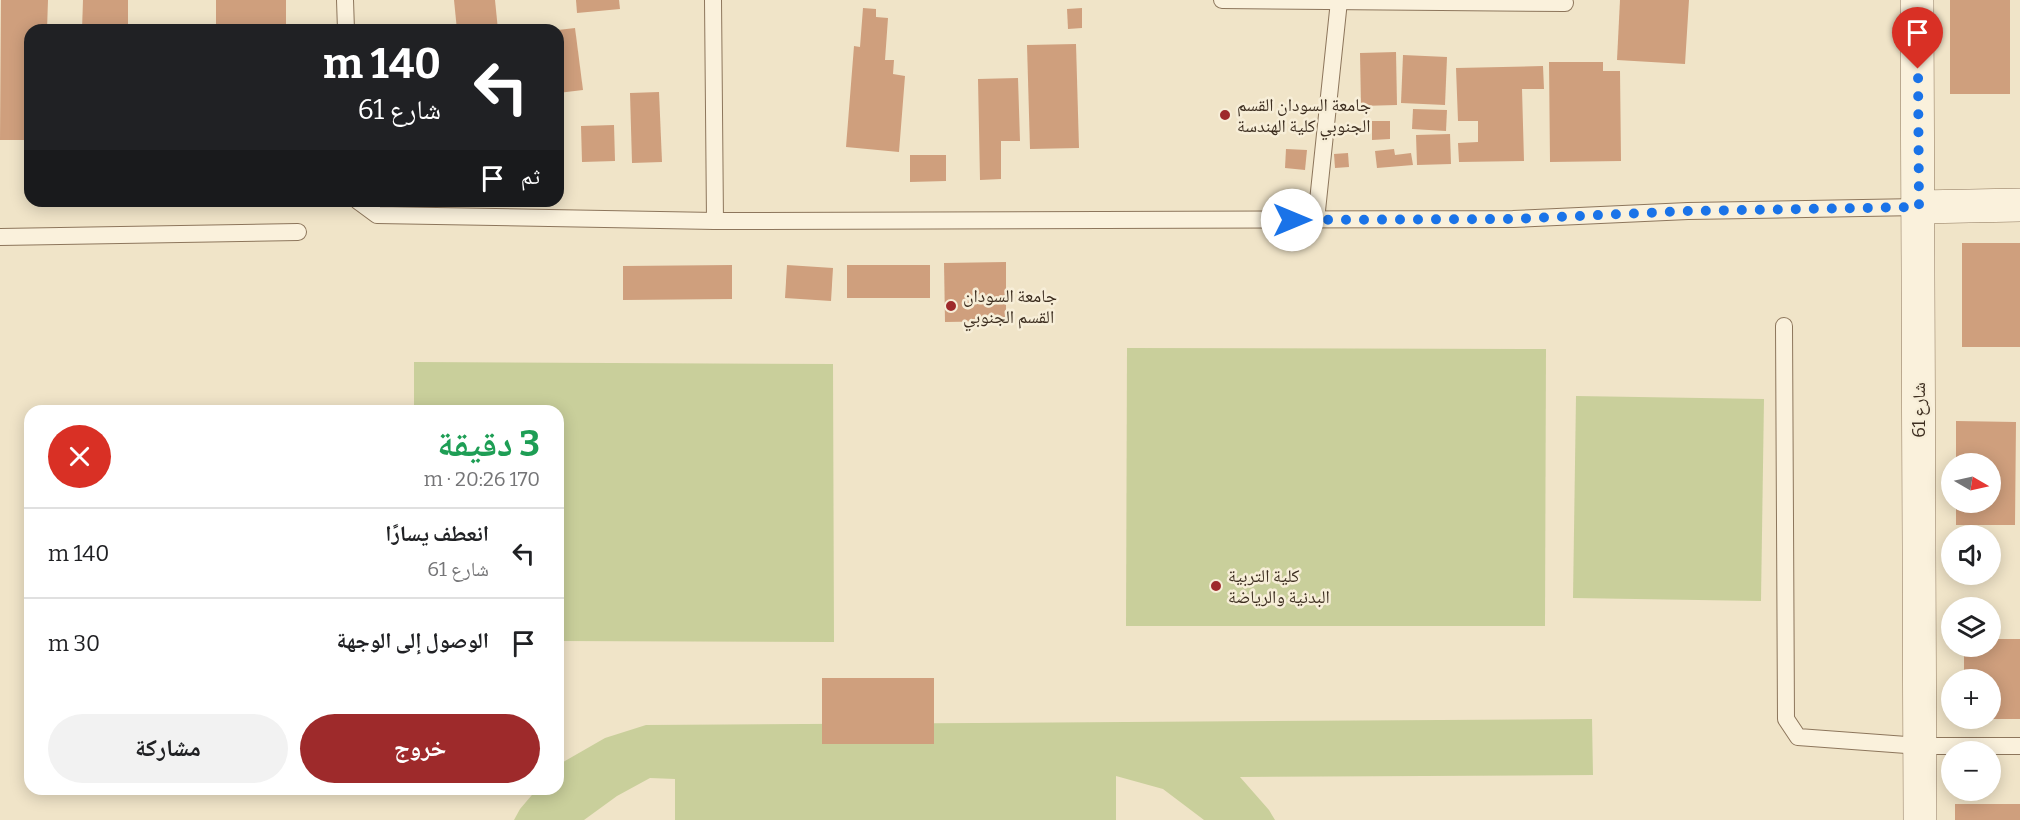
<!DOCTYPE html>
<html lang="ar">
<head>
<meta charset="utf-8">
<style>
	:root { --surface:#fff; --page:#f2f2f2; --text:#202124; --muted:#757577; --line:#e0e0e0; --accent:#9e2a2b }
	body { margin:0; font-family:Bitter,"Noto Naskh Arabic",serif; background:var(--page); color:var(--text); direction:rtl; height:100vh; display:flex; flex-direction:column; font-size:22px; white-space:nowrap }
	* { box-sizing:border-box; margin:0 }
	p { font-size:20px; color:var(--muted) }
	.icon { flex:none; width:33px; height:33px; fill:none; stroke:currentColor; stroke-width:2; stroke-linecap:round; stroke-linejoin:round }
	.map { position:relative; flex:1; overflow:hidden; direction:ltr }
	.drawer { position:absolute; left:24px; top:405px; width:540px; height:390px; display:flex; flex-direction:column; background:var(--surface); border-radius:18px; box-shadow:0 3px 15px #0003; direction:rtl }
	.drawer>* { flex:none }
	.top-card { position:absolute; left:24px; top:24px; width:540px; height:183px; border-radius:18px; box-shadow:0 3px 15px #0003; direction:rtl; background:#202124; color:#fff; overflow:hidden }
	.needle { width:39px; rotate:99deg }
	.controls { position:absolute; left:1941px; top:453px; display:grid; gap:12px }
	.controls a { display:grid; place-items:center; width:60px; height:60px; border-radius:50%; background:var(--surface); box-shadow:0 3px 15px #0003; font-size:30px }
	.pin { position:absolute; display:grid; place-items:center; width:51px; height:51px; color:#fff; margin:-62px -26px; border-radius:50% 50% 50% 0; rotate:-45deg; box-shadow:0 0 6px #0007 }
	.pin .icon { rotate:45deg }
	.me { position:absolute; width:66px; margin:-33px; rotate:90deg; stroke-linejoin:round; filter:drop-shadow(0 0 4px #0008) }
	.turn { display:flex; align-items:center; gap:21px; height:126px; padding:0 24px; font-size:27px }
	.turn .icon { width:78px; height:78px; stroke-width:2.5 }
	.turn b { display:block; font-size:42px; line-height:51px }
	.then { display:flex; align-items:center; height:57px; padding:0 24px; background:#0003; gap:12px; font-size:22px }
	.round { display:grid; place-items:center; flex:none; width:63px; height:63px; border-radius:32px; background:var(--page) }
	.head { display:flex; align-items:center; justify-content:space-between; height:102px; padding:0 24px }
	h1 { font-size:36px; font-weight:700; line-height:45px; color:#1e9e55 }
	.cta { display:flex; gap:12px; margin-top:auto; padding:12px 24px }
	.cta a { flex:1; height:69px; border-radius:36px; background:var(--accent); color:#fff; font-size:24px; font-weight:700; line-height:69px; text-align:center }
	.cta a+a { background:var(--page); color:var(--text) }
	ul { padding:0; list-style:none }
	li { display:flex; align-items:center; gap:18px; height:90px; padding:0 24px; border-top:2px solid var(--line) }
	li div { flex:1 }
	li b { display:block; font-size:22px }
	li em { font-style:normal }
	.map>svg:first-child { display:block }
	.green { fill:#c9cf9b }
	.building { fill:#cf9f7d }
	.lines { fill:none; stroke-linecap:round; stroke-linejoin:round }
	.service-casing { stroke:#8d765c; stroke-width:18 }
	.minor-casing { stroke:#8d765c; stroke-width:34 }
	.tertiary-casing { stroke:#8d765c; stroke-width:34 }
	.service { stroke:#faf1dc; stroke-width:16 }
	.minor { stroke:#faf1dc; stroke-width:33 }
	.tertiary { stroke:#faf1dc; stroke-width:33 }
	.route { stroke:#1a73e8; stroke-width:10; stroke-dasharray:0 18 }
	.poi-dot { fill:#9e2a2b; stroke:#f7eed8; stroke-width:2 }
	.labels { text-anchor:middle; stroke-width:5; stroke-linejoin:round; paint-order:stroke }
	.poi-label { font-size:18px; fill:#3d2e20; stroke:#f7eed8; text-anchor:start }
	.street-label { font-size:18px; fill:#3d2e20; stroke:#f7eed8 }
</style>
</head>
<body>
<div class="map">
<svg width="2020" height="820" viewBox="0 0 2020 820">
	<rect width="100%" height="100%" fill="#f0e4c8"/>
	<g class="green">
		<polygon points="1127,348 1546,349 1545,626 1126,626"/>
		<polygon points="414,362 833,364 834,642 558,641 558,411 414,411"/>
		<polygon points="1576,396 1764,399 1761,601 1573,598"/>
		<polygon points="1592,719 1593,775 1240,777 1269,810 1275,820 1204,820 1163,789 1116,776 1116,820 675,820 675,779 650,778 617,796 584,820 514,820 520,809 537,789 558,789 558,765 605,738 646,725"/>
	</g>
	<g class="building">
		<polygon points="1,0 48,0 47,30 30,30 30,140 0,140"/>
		<polygon points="83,0 128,0 128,30 82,30"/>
		<rect x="216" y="0" width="70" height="30"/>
		<polygon points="454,0 495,0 498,30 457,30"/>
		<polygon points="576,0 619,0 620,9 577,13"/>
		<polygon points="1620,0 1689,0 1685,64 1617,60"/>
		<rect x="1950" y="0" width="60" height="94"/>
		<polygon points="863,8 876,9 876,17 888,18 885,60 894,60 893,74 905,76 899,152 846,147 854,46 860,47"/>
		<polygon points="1082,8 1082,28 1068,29 1067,9"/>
		<polygon points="575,28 583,90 558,93 558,30"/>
		<polygon points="1076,44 1079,148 1030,149 1027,45"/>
		<polygon points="1396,52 1397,105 1361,106 1360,53"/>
		<polygon points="1403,55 1447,57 1445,105 1401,103"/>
		<polygon points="1549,62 1603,62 1603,71 1620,71 1621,161 1550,162"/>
		<polygon points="1543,66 1544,89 1522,89 1524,161 1459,162 1458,143 1478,142 1478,121 1458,121 1456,68"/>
		<polygon points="1018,78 1020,141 1001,141 1001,179 980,180 978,79"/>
		<polygon points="659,92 662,162 632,163 630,93"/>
		<polygon points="1413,109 1447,110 1446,131 1412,129"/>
		<polygon points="1372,121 1390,121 1390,139 1372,140"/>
		<polygon points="614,125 615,161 582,162 581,126"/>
		<polygon points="1450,134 1451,164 1417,165 1416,135"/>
		<polygon points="1286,149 1307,150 1305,170 1285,168"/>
		<polygon points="1394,149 1395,155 1411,153 1413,165 1377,168 1375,151"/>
		<polygon points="1348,153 1349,167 1335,168 1334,154"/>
		<polygon points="910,155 946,155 946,181 910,182"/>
		<rect x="1962" y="243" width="58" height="104"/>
		<polygon points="1006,262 1006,321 945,322 944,263"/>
		<polygon points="732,265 732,299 623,300 623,266"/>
		<polygon points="787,265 833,268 831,301 785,298"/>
		<rect x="847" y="265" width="83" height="33"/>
		<polygon points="1956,421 2016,422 2015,525 1956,525 1956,502 1990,502 1990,464 1956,464"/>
		<polygon points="1990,639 2020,639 2020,719 1990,719 1990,680 1964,680 1964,646 1990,646"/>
		<rect x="822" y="678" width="112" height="66"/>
		<rect x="1955" y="804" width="65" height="16"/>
	</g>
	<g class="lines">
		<g class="service-casing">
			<g id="service">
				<polyline points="345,0 346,30"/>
				<polyline points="713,0 715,221 1513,219 1688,211 1919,207"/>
				<polyline points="1222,0 1565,3"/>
				<polyline points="358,201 377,215 715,221"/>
				<polyline points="1316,220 1339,1"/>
				<polyline points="0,237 298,232"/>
				<polyline points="1784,326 1786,719 1798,737 1920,746 2020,746"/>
			</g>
		</g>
		<g class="minor-casing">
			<polyline id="minor" points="1919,207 2020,205"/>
		</g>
		<g class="tertiary-casing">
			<polyline id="tertiary" points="1917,0 1920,820"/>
		</g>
		<use href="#service" class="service"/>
		<use href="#minor" class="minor"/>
		<use href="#tertiary" class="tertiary"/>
	</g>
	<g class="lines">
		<polyline class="route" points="1292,220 1513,219 1688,211 1919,207 1918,69"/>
	</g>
	<g class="poi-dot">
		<circle cx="1225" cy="115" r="6"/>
		<circle cx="951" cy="306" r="6"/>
		<circle cx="1216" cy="586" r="6"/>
	</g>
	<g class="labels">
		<g class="poi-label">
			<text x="1237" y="111">جامعة السودان القسم<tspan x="1237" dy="21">الجنوبي كلية الهندسة</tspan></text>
			<text x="963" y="302">جامعة السودان<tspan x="963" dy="21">القسم الجنوبي</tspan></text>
			<text x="1228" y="582">كلية التربية<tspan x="1228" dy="21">البدنية والرياضة</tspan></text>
		</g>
		<g class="street-label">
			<text transform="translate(1919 410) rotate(-90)" y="6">شارع 61</text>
		</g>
	</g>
</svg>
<div class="controls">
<a><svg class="needle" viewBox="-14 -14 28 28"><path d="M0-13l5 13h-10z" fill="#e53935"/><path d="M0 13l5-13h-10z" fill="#757577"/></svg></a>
<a><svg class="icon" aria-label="sound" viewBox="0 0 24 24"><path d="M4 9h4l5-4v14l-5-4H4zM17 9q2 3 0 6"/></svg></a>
<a><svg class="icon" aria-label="layers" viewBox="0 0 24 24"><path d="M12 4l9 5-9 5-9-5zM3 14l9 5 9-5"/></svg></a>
<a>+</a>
<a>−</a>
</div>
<div class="pin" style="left:1918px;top:69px;background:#d93025"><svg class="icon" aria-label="arrive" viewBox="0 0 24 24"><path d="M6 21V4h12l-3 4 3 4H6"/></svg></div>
<svg class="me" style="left:1292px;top:220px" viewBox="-20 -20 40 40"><circle r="19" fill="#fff"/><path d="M0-13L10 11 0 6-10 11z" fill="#1a73e8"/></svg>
<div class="top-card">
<div class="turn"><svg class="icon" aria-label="left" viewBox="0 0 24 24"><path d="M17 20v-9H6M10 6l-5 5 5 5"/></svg><div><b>140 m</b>شارع 61</div></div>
<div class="then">ثم<svg class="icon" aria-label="arrive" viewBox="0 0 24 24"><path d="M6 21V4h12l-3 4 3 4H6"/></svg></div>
</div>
<section class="drawer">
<div class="head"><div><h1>3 دقيقة</h1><p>170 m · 20:26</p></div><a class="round" style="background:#d93025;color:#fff"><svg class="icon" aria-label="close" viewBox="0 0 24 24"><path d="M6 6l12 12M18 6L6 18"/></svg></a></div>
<ul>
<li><svg class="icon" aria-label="left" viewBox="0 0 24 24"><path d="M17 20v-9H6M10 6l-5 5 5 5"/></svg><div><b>انعطف يسارًا</b><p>شارع 61</p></div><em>140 m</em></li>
<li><svg class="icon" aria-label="arrive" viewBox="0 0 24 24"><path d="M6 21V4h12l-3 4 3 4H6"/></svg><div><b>الوصول إلى الوجهة</b></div><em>30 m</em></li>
</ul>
<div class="cta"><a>خروج</a><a>مشاركة</a></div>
</section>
</div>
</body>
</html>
